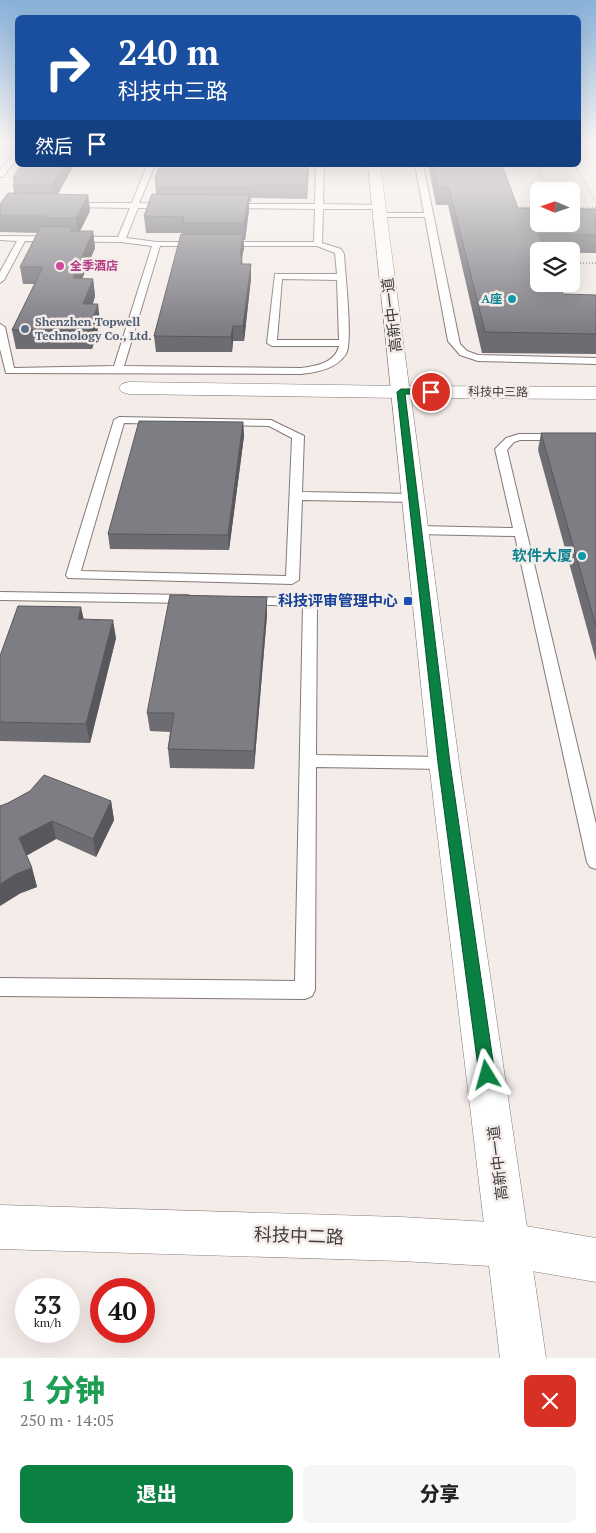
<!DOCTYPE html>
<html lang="zh">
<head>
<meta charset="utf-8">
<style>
	:root { --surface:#fff; --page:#f6f6f6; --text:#222; --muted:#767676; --accent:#0b8043 }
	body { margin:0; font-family:"PT Serif","Noto Sans SC",serif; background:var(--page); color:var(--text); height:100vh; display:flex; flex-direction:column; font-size:19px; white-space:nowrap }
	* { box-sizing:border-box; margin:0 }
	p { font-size:16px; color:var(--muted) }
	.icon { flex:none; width:28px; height:28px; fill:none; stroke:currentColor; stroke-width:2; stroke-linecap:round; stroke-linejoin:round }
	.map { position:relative; height:1358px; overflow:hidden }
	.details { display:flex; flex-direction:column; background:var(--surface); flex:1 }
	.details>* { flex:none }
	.hud { position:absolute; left:15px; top:15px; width:566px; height:152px; border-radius:8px; box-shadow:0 5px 20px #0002; background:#1a4fa0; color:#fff; overflow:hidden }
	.needle { width:32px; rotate:272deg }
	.tools { position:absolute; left:530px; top:182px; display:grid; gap:10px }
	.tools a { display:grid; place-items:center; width:50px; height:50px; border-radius:8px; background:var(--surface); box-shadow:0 5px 20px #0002; font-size:25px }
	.speed { position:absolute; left:15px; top:1278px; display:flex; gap:10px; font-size:25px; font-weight:700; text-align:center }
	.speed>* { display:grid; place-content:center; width:65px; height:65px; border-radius:50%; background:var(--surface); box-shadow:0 5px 20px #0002; line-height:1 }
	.speed small { font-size:12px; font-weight:400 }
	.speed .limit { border:8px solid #d22; background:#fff; color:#111 }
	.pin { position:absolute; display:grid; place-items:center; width:42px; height:42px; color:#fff; margin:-21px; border:2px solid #fff; border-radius:50%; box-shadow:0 1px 5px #0007 }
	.me { position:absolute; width:55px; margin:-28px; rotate:352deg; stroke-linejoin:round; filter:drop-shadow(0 0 4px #0008) }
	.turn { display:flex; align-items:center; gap:18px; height:105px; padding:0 20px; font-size:22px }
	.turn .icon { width:65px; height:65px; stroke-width:2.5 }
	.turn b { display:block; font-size:35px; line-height:42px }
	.then { display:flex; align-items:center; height:48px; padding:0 20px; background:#0003; gap:10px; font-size:19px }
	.round { display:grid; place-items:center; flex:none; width:52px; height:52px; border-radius:8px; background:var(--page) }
	.headline { display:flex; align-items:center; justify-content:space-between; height:85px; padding:0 20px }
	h1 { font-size:30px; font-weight:800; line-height:38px; color:#1e9e55 }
	.action { display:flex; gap:10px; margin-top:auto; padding:10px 20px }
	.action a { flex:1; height:58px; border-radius:8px; background:var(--accent); color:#fff; font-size:20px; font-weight:800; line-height:58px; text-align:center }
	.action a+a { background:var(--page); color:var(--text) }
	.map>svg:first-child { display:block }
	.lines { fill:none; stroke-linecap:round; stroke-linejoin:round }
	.service-casing { stroke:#827a77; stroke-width:2 }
	.minor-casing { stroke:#827a77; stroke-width:1 }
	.tertiary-casing { stroke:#827a77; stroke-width:1 }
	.secondary-casing { stroke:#827a77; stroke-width:1 }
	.path { stroke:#9c9693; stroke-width:2; stroke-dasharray:1 2; stroke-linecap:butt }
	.service { fill:#fff; fill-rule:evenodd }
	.minor { fill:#fff; fill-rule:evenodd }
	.tertiary { fill:#fff; fill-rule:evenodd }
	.secondary { fill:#fff; fill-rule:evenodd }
	.wall { fill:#6c6c72 }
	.shaded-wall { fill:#58585c }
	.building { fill:#7e7d84; stroke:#58585c }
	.route { fill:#0b8043; stroke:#07532c }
	.hotel-dot { fill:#d1479c; stroke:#f4ece8; stroke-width:2 }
	.culture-dot { fill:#0f9aa8; stroke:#f4ece8; stroke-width:2 }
	.service-dot { fill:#5c6f8a; stroke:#f4ece8; stroke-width:2 }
	.transit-dot { fill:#1a4fb4; stroke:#f4ece8; stroke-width:2 }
	.labels { text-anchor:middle; stroke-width:5; stroke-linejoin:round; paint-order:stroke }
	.far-hotel-label { font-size:12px; font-weight:bold; fill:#b23c85; stroke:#f4ece8; text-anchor:start }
	.far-culture-label { font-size:12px; font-weight:bold; fill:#0d838f; stroke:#f4ece8; text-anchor:end }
	.far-service-label { font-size:12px; font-weight:bold; fill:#4e5e75; stroke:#f4ece8; text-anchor:start }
	.far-street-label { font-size:12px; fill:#3f3c3b; stroke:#f4ece8 }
	.street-label { font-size:15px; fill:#3f3c3b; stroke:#f4ece8 }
	.culture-label { font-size:15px; font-weight:bold; fill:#0d838f; stroke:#f4ece8; text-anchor:end }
	.transit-label { font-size:15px; font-weight:bold; fill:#164399; stroke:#f4ece8; text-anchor:end }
	.near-street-label { font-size:18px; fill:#3f3c3b; stroke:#f4ece8 }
</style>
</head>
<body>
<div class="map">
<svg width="596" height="1358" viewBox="0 0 596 1358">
	<rect width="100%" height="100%" fill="#f4ece8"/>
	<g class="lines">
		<g class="service-casing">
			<g id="service">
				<polygon points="18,149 18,156 3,177 0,177 0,170"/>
				<path d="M147 165H155L139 203 168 204 172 206 168 208H138L126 238 157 242H199L203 244 199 246H160L124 366 301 368C316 366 335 363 339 346H272L267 343 275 274H337L335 253 317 246H225L221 244 225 242H314L315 209 229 208 225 206 229 204H315L316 165H324L323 204 379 205 383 207 379 209H323L322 243 341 249 344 254C345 272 353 343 346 354 336 369 318 372 301 374L6 373 0 349V324L5 327 14 368 114 366 152 246 121 242 25 241 4 280 0 283V272L17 241 0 240V236L118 237 130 208 69 207 65 205 69 203H132ZM282 279 337 280 339 340H277Z"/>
				<polygon points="415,165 423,165 460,344 467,351 478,355 596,358 596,364 478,361 460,355 448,341 425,217 380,217 376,215 380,213 424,213"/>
				<path d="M119 417 271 420 304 436 302 492 413 494 419 498 413 502 302 500 299 580 292 584 68 578 66 575 114 420ZM124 423 269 426 292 438 286 576 81 571Z"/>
				<polygon points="519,434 596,434 596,440 520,440 514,442 507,450 596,824 596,869 590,867 587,862 515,536 417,534 411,530 417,526 513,528 495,449 506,438"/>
				<polygon points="0,592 188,595 195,599 188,603 0,600"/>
				<polygon points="246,597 310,598 317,602 316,755 444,757 450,759 452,763 450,767 444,769 316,767 315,990 312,996 305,999 0,996 0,978 295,981 303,606 241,604 239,601 241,598"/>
			</g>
		</g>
		<g class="minor-casing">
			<polygon id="minor" points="129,382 401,386 408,388 411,392 408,396 401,398 129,394 122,392 119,388 122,384"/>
		</g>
		<g class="tertiary-casing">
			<polygon id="tertiary" points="368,165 380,165 409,386 596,387 596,399 411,398 459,763 546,1358 500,1358 429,763"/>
		</g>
		<g class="secondary-casing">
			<polygon id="secondary" points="0,1205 401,1217 508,1223 596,1238 596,1282 508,1267 401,1261 0,1249"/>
		</g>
		<g class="path">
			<polyline points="536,165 548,191"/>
			<polyline points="575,165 596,203"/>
			<polyline points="514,207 539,208"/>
			<polyline points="571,209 596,207"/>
			<polyline points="571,263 596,263"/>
		</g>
		<use href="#service" class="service"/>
		<use href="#minor" class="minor"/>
		<use href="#tertiary" class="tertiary"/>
		<use href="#secondary" class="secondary"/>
	</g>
	<g class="wall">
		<polygon points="21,165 74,165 58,194 88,195 90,211 80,231 93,231 95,248 82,279 93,279 95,296 93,304 100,322 92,349 16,349 12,330 34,284 23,284 20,267 38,233 0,232 0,204 14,193 13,185 14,183 13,177"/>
		<polygon points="309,165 307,199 251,198 251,202 249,202 249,210 245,240 243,240 244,248 242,257 242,264 251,278 244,341 233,341 232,352 156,352 154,336 183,234 183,233 146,233 144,216 156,194 155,178"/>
		<polygon points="428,165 502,165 518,208 596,209 596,253 571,253 571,251 539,251 563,294 596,295 596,354 482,353 448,205 436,205"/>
		<polygon points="243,422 244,436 229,550 110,549 108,534"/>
		<polygon points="541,433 596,433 596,661 538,450"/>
		<polygon points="267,615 254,769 170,768 168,749 170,732 150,731 147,713"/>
		<polygon points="84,619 116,638 90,743 0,741 0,656"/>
		<polygon points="111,801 114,820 96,857 56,839 26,856 32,868 37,887 21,893 0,806"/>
	</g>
	<g class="shaded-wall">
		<polygon points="64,165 74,165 54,201 52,185"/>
		<polygon points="308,165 309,165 307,199 307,184"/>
		<polygon points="251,184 251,202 250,187"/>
		<polygon points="88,195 90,211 78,235 76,218"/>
		<polygon points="249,195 249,210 245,240 244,223"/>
		<polygon points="93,231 95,248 75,296 73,278"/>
		<polygon points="243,234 244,248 242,257 243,271 240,256"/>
		<polygon points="251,264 251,278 244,341 243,326"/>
		<polygon points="93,279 95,296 86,322 83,304"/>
		<polygon points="98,304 100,322 92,349 89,330"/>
		<polygon points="233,326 233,341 232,352 231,337"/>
		<polygon points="243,422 244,436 229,550 228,535"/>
		<polygon points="267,597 267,615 254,769 254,751"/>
		<polygon points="81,607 85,625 78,619"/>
		<polygon points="113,620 116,638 90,743 86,724"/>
		<polygon points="111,801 114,820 96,857 93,839"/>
		<polygon points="52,821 56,839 24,857 19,838"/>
		<polygon points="32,868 37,887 21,893 0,906 0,884 16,874"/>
	</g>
	<g class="building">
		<polygon points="21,165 64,165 52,185 13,185 18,177 13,177"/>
		<polygon points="160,165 308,165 307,184 251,184 250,187 156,187 159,178 155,178"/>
		<polygon points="433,165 502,165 518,208 539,208 539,224 571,224 571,209 596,209 596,235 539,234 546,251 539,251 539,284 558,284 563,294 596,295 596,334 485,332 449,187 438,187"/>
		<polygon points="8,193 88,195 76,218 45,218 46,216 0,216 0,204"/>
		<polygon points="152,194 249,195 244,223 183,223 184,217 144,216"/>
		<polygon points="41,226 72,227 70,231 93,231 73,278 93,279 83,304 98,304 89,330 12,330 43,267 20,267"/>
		<polygon points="181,234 243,234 240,256 242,256 241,264 251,264 243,326 233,326 231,337 154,336"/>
		<polygon points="139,421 243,422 228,535 108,534"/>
		<polygon points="541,433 596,433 596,626"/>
		<polygon points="170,595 267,597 254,751 168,749 174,713 147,713"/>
		<polygon points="18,606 81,607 78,619 113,620 86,724 0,722 0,656"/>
		<polygon points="44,775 111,801 93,839 52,821 19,838 32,868 16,874 0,884 0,806 8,803 30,791"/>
	</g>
	<linearGradient id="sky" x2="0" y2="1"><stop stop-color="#87b1d9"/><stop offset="0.43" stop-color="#faf6f5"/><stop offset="1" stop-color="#faf6f5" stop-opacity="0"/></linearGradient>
	<rect width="596" height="331" fill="url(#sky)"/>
	<polygon class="route" points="431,389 433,390 433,394 405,394 450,763 495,1075 493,1081 487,1083 481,1081 479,1075 438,763 397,392 401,389"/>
	<circle class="hotel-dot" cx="60" cy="266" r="5"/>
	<g class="culture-dot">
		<circle cx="512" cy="299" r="5"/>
		<circle cx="582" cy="556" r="5"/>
	</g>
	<circle class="service-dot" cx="25" cy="329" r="5"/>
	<rect class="transit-dot" x="403" y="596" width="10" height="10" rx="2.5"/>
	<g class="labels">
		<g class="far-hotel-label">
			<text x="70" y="270">全季酒店</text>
		</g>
		<g class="far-culture-label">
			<text x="502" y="303">A座</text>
		</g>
		<g class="far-service-label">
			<text x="35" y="326">Shenzhen Topwell<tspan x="35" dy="14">Technology Co., Ltd.</tspan></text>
		</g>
		<g class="far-street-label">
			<text transform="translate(498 392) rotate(1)" y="4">科技中三路</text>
		</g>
		<g class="street-label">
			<text transform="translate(392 315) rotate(-97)" y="5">高新中一道</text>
			<text transform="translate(498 1163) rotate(-97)" y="5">高新中一道</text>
		</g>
		<g class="culture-label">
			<text x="572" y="561">软件大厦</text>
		</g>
		<g class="transit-label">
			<text x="398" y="606">科技评审管理中心</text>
		</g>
		<g class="near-street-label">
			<text transform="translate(299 1236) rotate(2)" y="6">科技中二路</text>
		</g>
	</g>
</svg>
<div class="tools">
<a><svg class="needle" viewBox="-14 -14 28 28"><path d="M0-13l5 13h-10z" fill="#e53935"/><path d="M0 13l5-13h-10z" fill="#767676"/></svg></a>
<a><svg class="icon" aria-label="layers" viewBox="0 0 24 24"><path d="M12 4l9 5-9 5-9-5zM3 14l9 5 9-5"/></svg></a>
</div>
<div class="speed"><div>33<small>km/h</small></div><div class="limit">40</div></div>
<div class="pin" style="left:431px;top:392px;background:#d93025"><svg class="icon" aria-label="arrive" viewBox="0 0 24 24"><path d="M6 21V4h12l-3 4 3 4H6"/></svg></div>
<svg class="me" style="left:487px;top:1075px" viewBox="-20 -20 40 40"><path d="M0-17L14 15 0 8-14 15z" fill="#0b8043" stroke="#fff" stroke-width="4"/></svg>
<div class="hud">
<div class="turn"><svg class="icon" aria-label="right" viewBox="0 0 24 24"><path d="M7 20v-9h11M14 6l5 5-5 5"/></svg><div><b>240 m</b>科技中三路</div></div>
<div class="then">然后<svg class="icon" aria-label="arrive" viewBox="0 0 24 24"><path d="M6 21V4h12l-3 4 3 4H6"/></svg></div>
</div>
</div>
<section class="details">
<div class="headline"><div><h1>1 分钟</h1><p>250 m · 14:05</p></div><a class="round" style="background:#d93025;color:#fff"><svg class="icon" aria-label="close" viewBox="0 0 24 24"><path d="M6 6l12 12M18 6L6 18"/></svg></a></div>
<div class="action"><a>退出</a><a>分享</a></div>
</section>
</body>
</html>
